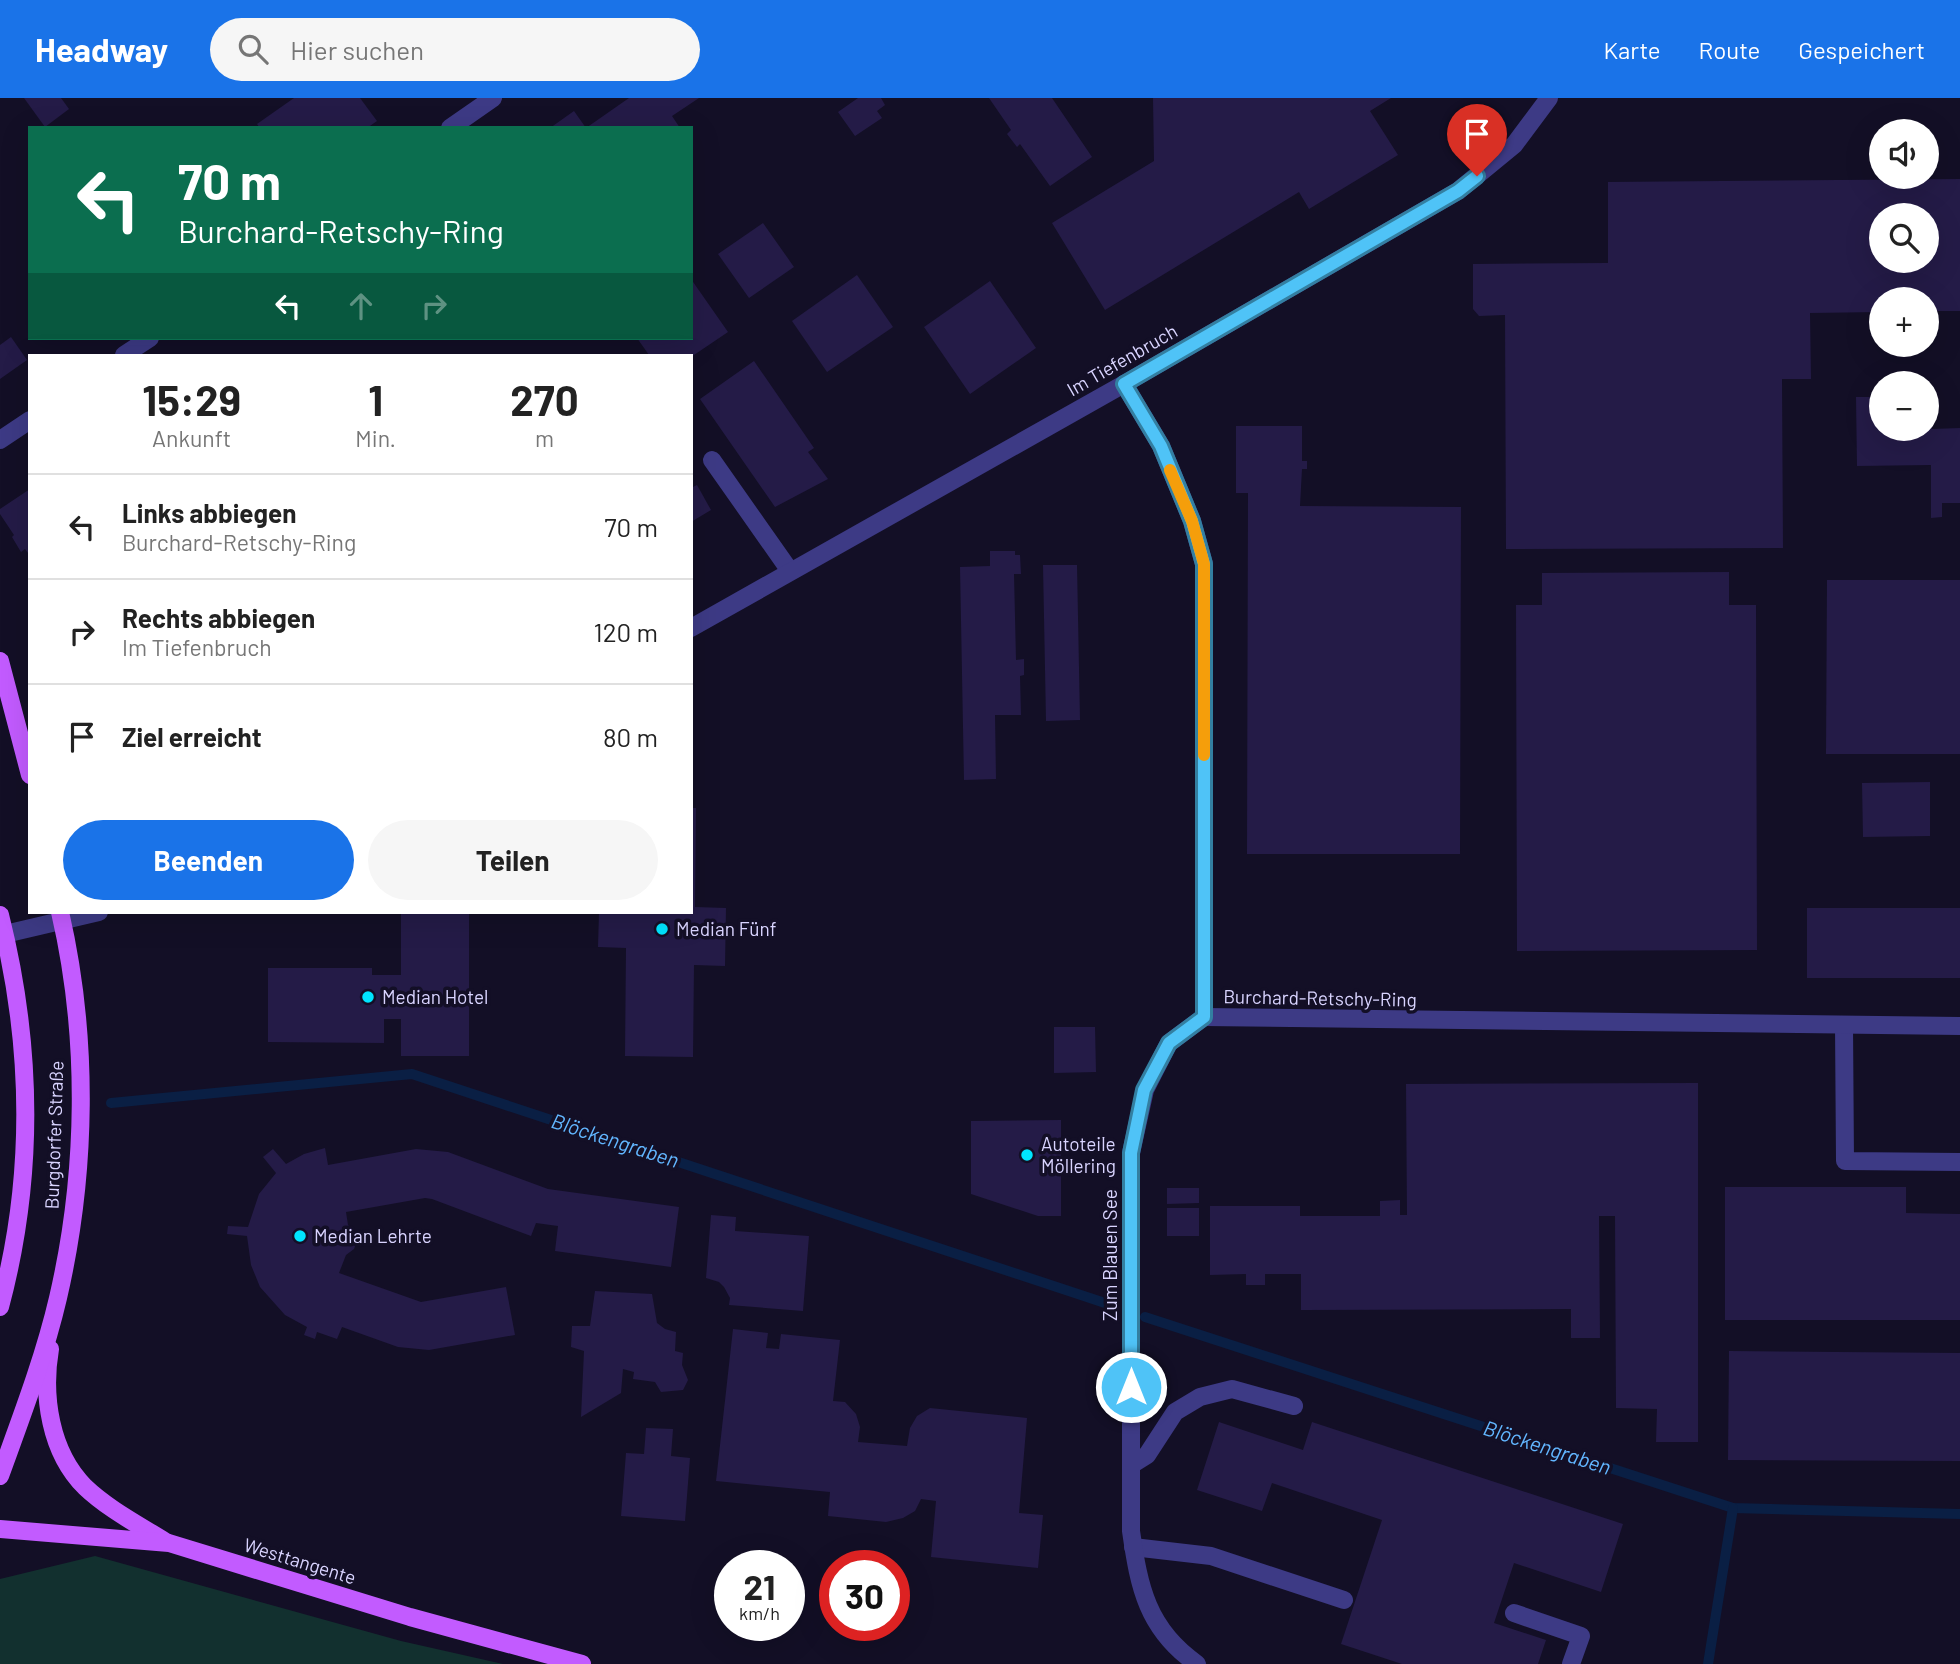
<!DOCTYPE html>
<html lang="de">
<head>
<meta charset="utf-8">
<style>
	:root { --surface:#fff; --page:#f6f6f6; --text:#222; --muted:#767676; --line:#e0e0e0; --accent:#1a73e8 }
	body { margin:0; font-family:Barlow,sans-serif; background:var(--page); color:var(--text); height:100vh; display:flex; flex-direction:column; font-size:26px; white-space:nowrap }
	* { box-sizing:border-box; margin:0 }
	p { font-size:23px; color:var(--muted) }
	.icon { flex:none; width:38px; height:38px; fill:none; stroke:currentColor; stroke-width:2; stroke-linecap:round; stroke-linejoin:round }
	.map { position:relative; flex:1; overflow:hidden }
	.details { position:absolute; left:28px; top:256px; width:665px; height:560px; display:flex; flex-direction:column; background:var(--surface); border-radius:0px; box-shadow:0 7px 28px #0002 }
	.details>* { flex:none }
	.top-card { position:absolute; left:28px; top:28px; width:665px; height:214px; border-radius:0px; box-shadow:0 7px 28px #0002; background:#0b6e4f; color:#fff; overflow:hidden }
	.fabs { position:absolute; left:1869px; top:21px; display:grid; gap:14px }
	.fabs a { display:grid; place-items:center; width:70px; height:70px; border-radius:50%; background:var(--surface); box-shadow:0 7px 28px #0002; font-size:35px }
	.speed { position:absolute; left:714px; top:1452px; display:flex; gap:14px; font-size:35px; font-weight:700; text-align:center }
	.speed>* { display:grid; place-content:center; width:91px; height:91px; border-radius:50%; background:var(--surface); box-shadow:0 7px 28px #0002; line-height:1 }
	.speed small { font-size:18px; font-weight:400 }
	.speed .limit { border:10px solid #d22; background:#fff; color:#111 }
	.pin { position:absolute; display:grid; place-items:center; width:60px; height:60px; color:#fff; margin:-72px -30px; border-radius:50% 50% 50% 0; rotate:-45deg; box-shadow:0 0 7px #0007 }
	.pin .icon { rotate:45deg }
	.me { position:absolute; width:77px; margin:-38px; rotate:0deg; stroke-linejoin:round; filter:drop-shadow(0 0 5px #0008) }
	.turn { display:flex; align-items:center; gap:24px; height:147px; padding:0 35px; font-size:32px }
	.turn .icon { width:91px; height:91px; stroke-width:2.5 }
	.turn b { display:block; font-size:49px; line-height:60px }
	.lanes { display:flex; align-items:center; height:66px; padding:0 35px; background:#0003; justify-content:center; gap:35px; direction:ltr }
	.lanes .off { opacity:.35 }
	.eta { display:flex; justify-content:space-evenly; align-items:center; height:119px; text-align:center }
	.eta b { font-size:42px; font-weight:700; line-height:49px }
	.action { display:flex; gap:14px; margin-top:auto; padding:14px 35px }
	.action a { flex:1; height:80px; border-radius:42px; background:var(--accent); color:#fff; font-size:28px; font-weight:700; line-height:80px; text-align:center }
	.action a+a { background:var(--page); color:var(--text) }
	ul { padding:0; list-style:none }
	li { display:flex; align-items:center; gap:21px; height:105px; padding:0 35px; border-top:2px solid var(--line) }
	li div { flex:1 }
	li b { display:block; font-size:26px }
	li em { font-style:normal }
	header { display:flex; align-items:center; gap:42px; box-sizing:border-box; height:98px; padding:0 35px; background:var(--accent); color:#fff }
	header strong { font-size:33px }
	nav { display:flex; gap:38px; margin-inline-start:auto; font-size:24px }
	.search { width:490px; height:63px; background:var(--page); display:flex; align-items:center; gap:18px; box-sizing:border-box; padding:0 24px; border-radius:38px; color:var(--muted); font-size:26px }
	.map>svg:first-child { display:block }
	.green { fill:#12302f }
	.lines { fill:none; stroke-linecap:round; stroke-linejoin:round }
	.stream { stroke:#0a1f44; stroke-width:10 }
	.building { fill:#241b47; fill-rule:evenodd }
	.lane { stroke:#3d3a85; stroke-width:18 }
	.street { stroke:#3d3a85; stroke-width:18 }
	.primary { stroke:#c25bff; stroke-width:18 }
	.route-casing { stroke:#337fa1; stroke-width:18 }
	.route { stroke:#4fc3f7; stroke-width:12 }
	.slow { stroke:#f59e0b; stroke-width:12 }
	.poi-dot { fill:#00e5ff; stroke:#130f26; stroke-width:2.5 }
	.labels { text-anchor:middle; stroke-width:7; stroke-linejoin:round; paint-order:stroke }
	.street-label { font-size:19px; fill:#d9d4ff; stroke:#130f26 }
	.poi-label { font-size:19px; fill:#d9d4ff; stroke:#130f26; text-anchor:start }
	.water-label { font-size:21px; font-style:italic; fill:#62b6ff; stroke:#130f26 }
</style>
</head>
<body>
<header>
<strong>Headway</strong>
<div class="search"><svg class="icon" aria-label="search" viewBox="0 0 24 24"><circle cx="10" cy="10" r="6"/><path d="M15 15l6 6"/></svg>Hier suchen</div>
<nav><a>Karte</a><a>Route</a><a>Gespeichert</a></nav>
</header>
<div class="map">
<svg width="1960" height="1566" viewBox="0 0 1960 1566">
	<rect width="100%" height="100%" fill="#130f26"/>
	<polygon class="green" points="95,1458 401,1543 503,1566 0,1566 0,1481"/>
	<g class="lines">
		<g class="stream">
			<polyline points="111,1005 412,976 1105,1205"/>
			<polyline points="1145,1219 1733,1410 1960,1416"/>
			<polyline points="1708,1566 1733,1410"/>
		</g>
	</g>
	<g class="building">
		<polygon points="24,0 61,0 69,11 45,29"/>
		<polygon points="294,0 360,0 377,23 367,30 260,30 257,26"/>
		<polygon points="629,0 699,0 672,18 680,30 550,30 574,13 586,30"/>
		<polygon points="858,0 881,0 885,7 877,13 882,20 855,38 838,14"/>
		<polygon points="989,0 1052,0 1092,59 1050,88 1020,46 1017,49 1007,36 1011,32"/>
		<polygon points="1153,0 1391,0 1370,13 1398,57 1309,111 1299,94 1105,212 1052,125 1154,63"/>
		<path d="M1960 81V213H1927V201H1881V214L1810 215 1811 281H1782L1783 450 1506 451 1505 217 1479 218 1473 211V166L1608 165V84ZM1881 117H1927V163H1881Z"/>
		<polygon points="763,125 794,169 749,200 718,156"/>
		<polygon points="857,177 893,229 827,274 792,223"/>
		<polygon points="691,181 728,234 691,259 691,257 649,257 637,240 691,240"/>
		<polygon points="990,183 1036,250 970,296 924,229"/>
		<polygon points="11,239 27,262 0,281 0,247"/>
		<polygon points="754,263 814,350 808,354 828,381 775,409 700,301"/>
		<polygon points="1927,298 1932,298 1932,331 1960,330 1960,405 1942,405 1942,419 1931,420 1931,367 1857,368 1856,299 1881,299 1881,331 1927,331"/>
		<polygon points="1236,328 1302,328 1302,363 1307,363 1307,371 1302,371 1300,408 1461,409 1460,756 1247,756 1248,395 1236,395"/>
		<polygon points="697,387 711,412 691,424 691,390"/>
		<polygon points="30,391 30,453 28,455 25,451 21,454 12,439 14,437 0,416 0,411"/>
		<polygon points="990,453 1015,453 1015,457 1020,457 1021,476 1014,476 1016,562 1024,561 1024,577 1020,578 1021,617 995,617 996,681 964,682 960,469 990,468"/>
		<polygon points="1043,467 1077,467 1080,622 1046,623"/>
		<polygon points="1729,474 1729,507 1756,507 1757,852 1517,853 1516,507 1542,507 1542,475"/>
		<polygon points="1827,482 1960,482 1960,656 1826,656"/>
		<polygon points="1930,684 1930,738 1863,739 1862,685"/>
		<polygon points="691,710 696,710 695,809 726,810 725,868 694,867 693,959 625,958 626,850 598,849 599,814 691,814"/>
		<rect x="1807" y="810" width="153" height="70"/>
		<polygon points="401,814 469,814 469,958 401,958 401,921 384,921 384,945 268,944 268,870 372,870 372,877 401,877"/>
		<polygon points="1054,929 1095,929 1096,974 1054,975"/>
		<polygon points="1698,985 1698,1344 1656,1344 1657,1311 1616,1310 1615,1118 1599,1118 1600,1240 1571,1240 1571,1211 1301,1212 1301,1176 1265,1176 1265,1187 1246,1187 1246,1176 1210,1177 1210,1108 1300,1108 1300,1118 1380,1118 1380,1103 1400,1102 1400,1117 1407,1117 1406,986"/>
		<polygon points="1061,1022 1061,1118 1038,1118 971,1096 971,1023"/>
		<polygon points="325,1050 328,1067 416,1051 448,1054 548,1091 679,1109 671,1169 555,1153 558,1128 536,1125 531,1138 432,1101 425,1100 346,1114 348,1127 356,1135 357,1143 354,1151 346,1157 339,1175 421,1204 506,1189 515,1237 429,1252 398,1249 342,1229 337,1241 317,1234 315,1241 304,1237 307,1229 285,1217 260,1189 251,1167 247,1138 227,1136 228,1128 248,1129 259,1096 276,1075 263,1059 273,1051 286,1066 304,1056"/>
		<polygon points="1725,1089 1906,1089 1906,1115 1960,1116 1960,1222 1725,1222"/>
		<polygon points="1167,1090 1199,1090 1199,1105 1167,1106"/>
		<rect x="1167" y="1110" width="32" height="28"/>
		<polygon points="711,1117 736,1119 735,1133 809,1138 803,1213 729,1207 730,1200 724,1189 719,1184 706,1180"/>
		<polygon points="595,1193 652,1196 657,1225 665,1231 676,1234 675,1253 683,1255 682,1267 688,1282 683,1292 661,1294 655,1284 633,1281 634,1274 623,1271 621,1295 581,1319 584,1253 571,1249 572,1228 590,1228"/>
		<polygon points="733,1231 768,1235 766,1250 779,1251 781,1236 840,1242 833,1303 845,1304 856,1316 860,1329 858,1344 907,1348 910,1330 917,1318 930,1310 1027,1320 1019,1415 1043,1417 1038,1470 931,1459 936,1403 921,1401 915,1413 903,1420 886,1424 828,1418 830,1394 716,1383"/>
		<polygon points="1729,1253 1960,1255 1960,1363 1728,1362"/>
		<polygon points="1219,1324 1303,1352 1312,1324 1623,1426 1601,1494 1514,1465 1494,1525 1546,1542 1538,1566 1402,1566 1341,1546 1382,1422 1272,1385 1262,1413 1197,1392"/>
		<polygon points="646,1330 673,1331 671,1358 690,1360 685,1423 621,1418 626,1355 644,1356"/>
	</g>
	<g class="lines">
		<g class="lane">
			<polyline points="712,362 790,473"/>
			<polyline points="1844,927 1845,1063 1960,1064"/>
			<polyline points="1131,1367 1147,1357 1175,1314 1200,1299 1232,1291 1294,1308"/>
			<polyline points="1133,1449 1211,1458 1344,1502"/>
			<polyline points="1514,1515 1581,1538 1571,1566"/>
		</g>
		<g class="street">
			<polyline points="450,30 493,0"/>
			<polyline points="124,257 150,240"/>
			<polyline points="1124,286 1161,348 1192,423 1204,466 1204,919"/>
			<polyline points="0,342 30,322"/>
			<polyline points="691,530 1124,286 1458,93 1514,47 1549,0"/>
			<polyline points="5,836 99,814"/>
			<polyline points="1204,919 1960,928"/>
			<path d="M1197 1566C1147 1531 1139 1489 1131 1433V1055L1145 992 1169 945 1204 919"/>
		</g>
		<g class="primary">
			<polyline points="0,563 30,677"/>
			<path d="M0 817C33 949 35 1078 0 1209"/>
			<path d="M50 1251C42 1298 50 1354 85 1389 108 1411 139 1427 166 1444"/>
			<path d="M0 1378C21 1320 44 1260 58 1200 87 1075 89 939 60 814"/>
			<polyline points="0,1431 169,1445 410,1519 582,1566"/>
		</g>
	</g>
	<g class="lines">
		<g class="route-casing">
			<polyline id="route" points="1131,1289 1131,1055 1144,992 1169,945 1204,919 1204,466 1192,423 1161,348 1124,286 1458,93 1477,78"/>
		</g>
		<use href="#route" class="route"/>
		<polyline class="slow" points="1170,372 1192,423 1204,466 1204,657"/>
	</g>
	<g class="poi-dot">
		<circle cx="662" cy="831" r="7"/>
		<circle cx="368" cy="899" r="7"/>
		<circle cx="1027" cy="1057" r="7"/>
		<circle cx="300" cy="1138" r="7"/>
	</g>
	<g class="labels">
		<g class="street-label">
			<text transform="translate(1122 262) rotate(-30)" y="7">Im Tiefenbruch</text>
			<text transform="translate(1320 900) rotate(1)" y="7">Burchard-Retschy-Ring</text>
			<text transform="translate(54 1037) rotate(-88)" y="7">Burgdorfer Straße</text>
			<text transform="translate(1110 1157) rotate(-90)" y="7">Zum Blauen See</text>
			<text transform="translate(300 1463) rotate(17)" y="7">Westtangente</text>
		</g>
		<g class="poi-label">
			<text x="676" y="838">Median Fünf</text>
			<text x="382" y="906">Median Hotel</text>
			<text x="1041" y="1053">Autoteile<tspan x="1041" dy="22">Möllering</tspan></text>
			<text x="314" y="1145">Median Lehrte</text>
		</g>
		<g class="water-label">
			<text transform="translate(615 1043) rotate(18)" y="7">Blöckengraben</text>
			<text transform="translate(1547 1350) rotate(18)" y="7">Blöckengraben</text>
		</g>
	</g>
</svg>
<div class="fabs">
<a><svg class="icon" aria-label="sound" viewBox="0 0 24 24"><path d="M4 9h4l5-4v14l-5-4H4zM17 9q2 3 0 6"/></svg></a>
<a><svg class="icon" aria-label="search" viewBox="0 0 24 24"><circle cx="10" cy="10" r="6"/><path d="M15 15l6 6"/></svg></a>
<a>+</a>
<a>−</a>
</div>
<div class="speed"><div>21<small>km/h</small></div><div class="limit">30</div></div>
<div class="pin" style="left:1477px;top:78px;background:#d93025"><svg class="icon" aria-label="arrive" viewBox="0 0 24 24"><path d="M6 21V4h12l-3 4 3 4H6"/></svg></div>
<svg class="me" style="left:1131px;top:1289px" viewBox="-20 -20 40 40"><circle r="17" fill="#4fc3f7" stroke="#fff" stroke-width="3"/><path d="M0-11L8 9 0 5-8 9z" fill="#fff"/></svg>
<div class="top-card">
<div class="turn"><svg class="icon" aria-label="left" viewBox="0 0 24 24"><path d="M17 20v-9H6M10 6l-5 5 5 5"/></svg><div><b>70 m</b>Burchard-Retschy-Ring</div></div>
<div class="lanes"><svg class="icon" aria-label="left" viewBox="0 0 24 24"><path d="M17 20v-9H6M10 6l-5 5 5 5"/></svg><svg class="icon off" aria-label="ahead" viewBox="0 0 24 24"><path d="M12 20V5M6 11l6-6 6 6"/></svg><svg class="icon off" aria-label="right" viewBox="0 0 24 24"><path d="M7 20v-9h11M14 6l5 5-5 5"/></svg></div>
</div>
<section class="details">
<div class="eta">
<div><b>15:29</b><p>Ankunft</p></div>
<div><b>1</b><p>Min.</p></div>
<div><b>270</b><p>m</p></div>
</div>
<ul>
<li><svg class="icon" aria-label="left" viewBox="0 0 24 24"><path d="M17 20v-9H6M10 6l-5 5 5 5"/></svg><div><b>Links abbiegen</b><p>Burchard-Retschy-Ring</p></div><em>70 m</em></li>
<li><svg class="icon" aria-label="right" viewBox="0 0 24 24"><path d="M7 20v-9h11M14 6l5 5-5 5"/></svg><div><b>Rechts abbiegen</b><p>Im Tiefenbruch</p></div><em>120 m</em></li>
<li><svg class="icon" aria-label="arrive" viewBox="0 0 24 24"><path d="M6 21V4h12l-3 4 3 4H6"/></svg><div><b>Ziel erreicht</b></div><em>80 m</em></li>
</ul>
<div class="action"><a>Beenden</a><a>Teilen</a></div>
</section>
</div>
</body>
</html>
